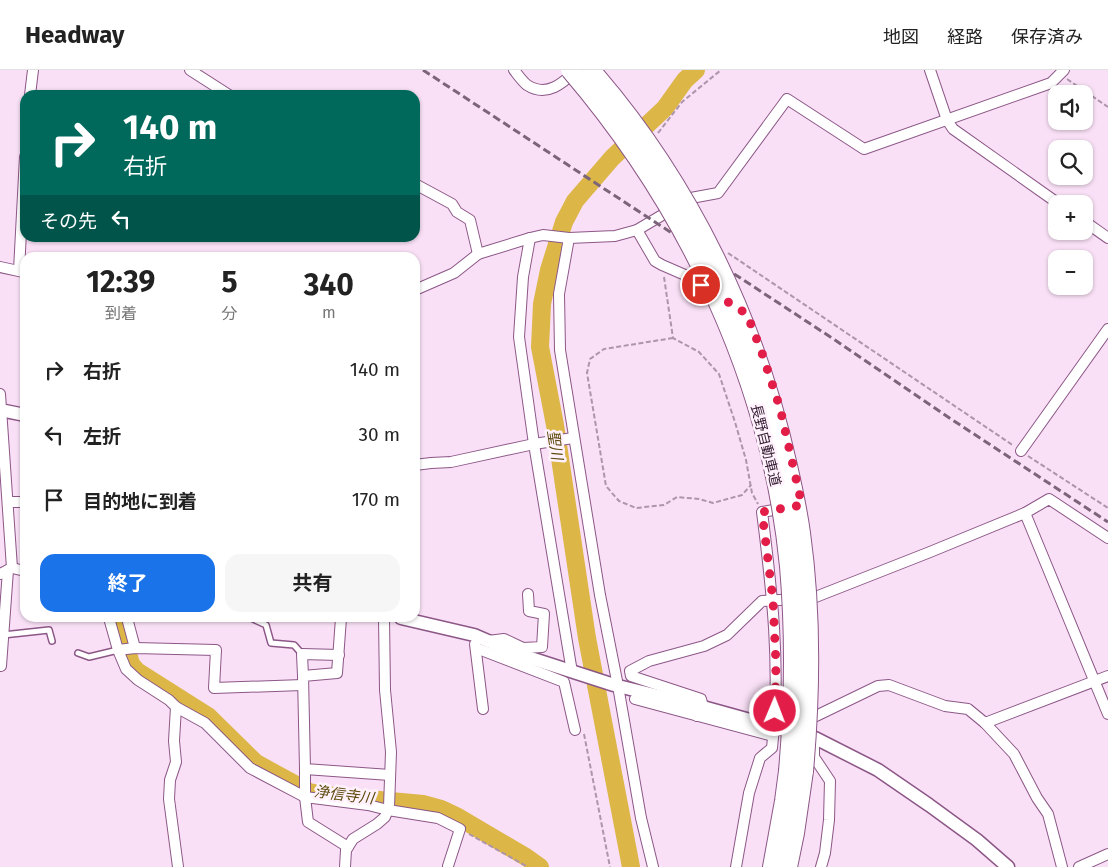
<!DOCTYPE html>
<html lang="ja">
<head>
<meta charset="utf-8">
<style>
	:root { --surface:#fff; --page:#f6f6f6; --text:#222; --muted:#767676; --line:#e0e0e0; --accent:#1a73e8 }
	body { margin:0; font-family:"Fira Sans","Noto Sans JP",sans-serif; background:var(--page); color:var(--text); height:100vh; display:flex; flex-direction:column; font-size:19px; white-space:nowrap }
	* { box-sizing:border-box; margin:0 }
	p { font-size:16px; color:var(--muted) }
	.icon { flex:none; width:28px; height:28px; fill:none; stroke:currentColor; stroke-width:2; stroke-linecap:round; stroke-linejoin:round }
	.map { position:relative; flex:1; overflow:hidden }
	.panel { position:absolute; left:20px; top:182px; width:400px; height:370px; display:flex; flex-direction:column; background:var(--surface); border-radius:15px; box-shadow:0 1px 4px #0004 }
	.panel>* { flex:none }
	.top-card { position:absolute; left:20px; top:20px; width:400px; height:152px; border-radius:15px; box-shadow:0 1px 4px #0004; background:#00695c; color:#fff; overflow:hidden }
	.tools { position:absolute; left:1048px; top:15px; display:grid; gap:10px }
	.tools a { display:grid; place-items:center; width:45px; height:45px; border-radius:10px; background:var(--surface); box-shadow:0 1px 4px #0004; font-size:25px }
	.pin { position:absolute; display:grid; place-items:center; width:42px; height:42px; color:#fff; margin:-21px; border:2px solid #fff; border-radius:50%; box-shadow:0 1px 5px #0007 }
	.me { position:absolute; width:55px; margin:-28px; rotate:1deg; stroke-linejoin:round; filter:drop-shadow(0 0 4px #0008) }
	.turn { display:flex; align-items:center; gap:18px; height:105px; padding:0 20px; font-size:22px }
	.turn .icon { width:65px; height:65px; stroke-width:2.5 }
	.turn b { display:block; font-size:35px; line-height:42px }
	.then { display:flex; align-items:center; height:48px; padding:0 20px; background:#0003; gap:10px; font-size:19px }
	.eta { display:flex; justify-content:space-evenly; align-items:center; height:85px; text-align:center }
	.eta b { font-size:30px; font-weight:700; line-height:35px }
	.action { display:flex; gap:10px; margin-top:auto; padding:10px 20px }
	.action a { flex:1; height:58px; border-radius:15px; background:var(--accent); color:#fff; font-size:20px; font-weight:700; line-height:58px; text-align:center }
	.action a+a { background:var(--page); color:var(--text) }
	ul { padding:0; list-style:none }
	li { display:flex; align-items:center; gap:15px; height:65px; padding:0 20px }
	li div { flex:1 }
	li b { display:block; font-size:19px }
	li em { font-style:normal }
	header { display:flex; align-items:center; gap:30px; box-sizing:border-box; height:70px; padding:0 25px; background:var(--surface); border-bottom:1px solid var(--line) }
	header strong { font-size:24px }
	nav { display:flex; gap:28px; margin-inline-start:auto; font-size:18px }
	.map>svg:first-child { display:block }
	.lines { fill:none; stroke-linecap:round; stroke-linejoin:round }
	.river { stroke:#dcb646; stroke-width:18 }
	.service-casing { stroke:#8c5787; stroke-width:8 }
	.minor-casing { stroke:#8c5787; stroke-width:12 }
	.tertiary-casing { stroke:#8c5787; stroke-width:15 }
	.motorway-casing { stroke:#8c5787; stroke-width:20 }
	.path { stroke:#ad95ab; stroke-width:2; stroke-dasharray:5 2.5; stroke-linecap:butt }
	.service { stroke:#fff; stroke-width:5 }
	.minor { stroke:#fff; stroke-width:10 }
	.tertiary { stroke:#fff; stroke-width:12 }
	.motorway { stroke:#fff; stroke-width:18 }
	.rail { stroke:#7c657a; stroke-width:3; stroke-dasharray:8 4; stroke-linecap:butt }
	.motorway-bridge-casing { stroke:#8c5787; stroke-width:20; stroke-linecap:butt }
	.motorway-bridge { stroke:#fff; stroke-width:18 }
	.route { stroke:#e11d48; stroke-width:9; stroke-dasharray:0 16.2 }
	.labels { text-anchor:middle; stroke-width:5; stroke-linejoin:round; paint-order:stroke }
	.street-label { font-size:14px; fill:#372035; stroke:#fff2fd }
	.water-label { font-size:15px; font-style:italic; fill:#5d4a0c; stroke:#fff2fd }
</style>
</head>
<body>
<header>
<strong>Headway</strong>
<nav><a>地図</a><a>経路</a><a>保存済み</a></nav>
</header>
<div class="map">
<svg width="1108" height="797" viewBox="0 0 1108 797">
	<rect width="100%" height="100%" fill="#f9e0f6"/>
	<g class="lines">
		<g class="river">
			<polyline points="118,548 131,594 137,601 208,646 256,693 309,722 325,725 423,734 441,739 458,747 526,787 540,797"/>
			<polyline points="631,797 587,568 555,355 540,277 542,234 549,200 564,152 575,131 612,88 665,38 685,10 696,0"/>
		</g>
		<g class="service-casing">
			<g id="service">
				<polyline points="251,548 266,555 271,573 294,575 302,584"/>
				<polyline points="3,565 49,560 52,571"/>
				<polyline points="78,583 89,587 118,580"/>
			</g>
		</g>
		<g class="minor-casing">
			<g id="minor">
				<polyline points="190,0 229,25"/>
				<path d="M514 0C518 5 522 11 527 15 547 28 563 13 577 0"/>
				<polyline points="930,0 947,50 953,59 1059,134"/>
				<polyline points="30,25 33,0"/>
				<polyline points="415,114 452,134 457,142 470,150 478,184"/>
				<polyline points="1084,151 1108,168"/>
				<polyline points="530,168 523,207 519,267 534,374 572,602"/>
				<polyline points="569,168 559,224 560,280 600,525 618,616 641,748 653,797"/>
				<polyline points="0,197 23,202"/>
				<polyline points="19,200 25,87"/>
				<polyline points="415,220 454,203 478,184 530,168 543,165 569,168 615,166 637,160"/>
				<polyline points="709,220 685,205 662,195 655,191 637,160 691,128 718,123 787,29 864,79 1051,13 1064,0"/>
				<polyline points="0,324 12,498"/>
				<polyline points="1021,381 1108,259"/>
				<polyline points="415,395 431,393 451,392 534,374 573,368"/>
				<polyline points="8,432 25,432"/>
				<polyline points="1025,443 1108,644"/>
				<polyline points="0,504 12,498 25,501"/>
				<polyline points="109,548 118,580 126,599 138,610 169,630 176,637 174,671 176,692 170,710 169,729 178,797"/>
				<polyline points="127,548 135,578"/>
				<polyline points="341,548 337,603 303,606 305,699 390,705"/>
				<polyline points="488,571 504,569 523,578 542,577 544,544 529,541 528,524"/>
				<polyline points="475,574 483,639"/>
				<polyline points="476,578 564,612 575,660"/>
				<polyline points="118,580 135,578 216,580 214,618 303,615"/>
				<polyline points="1,596 8,500"/>
				<polyline points="303,606 302,584 339,585"/>
				<polyline points="635,629 773,666"/>
				<polyline points="176,637 205,653 250,698 305,727 305,699"/>
				<polyline points="697,646 703,637 701,629 631,606 630,601 649,591 704,576 727,565 762,531 813,528 930,482 1025,443 1049,429 1108,468"/>
				<polyline points="816,646 878,616 889,615 945,636 968,639 985,653 1108,606"/>
				<polyline points="985,653 1014,684 1037,728 1048,744 1062,797"/>
				<polyline points="814,671 814,687 830,711 829,750 825,783 821,797"/>
				<polyline points="348,777 308,752 305,727 368,735 388,740 438,748 460,759 448,796"/>
				<polyline points="345,797 346,780 353,769 377,754 385,747 389,737 391,682 385,620 384,548"/>
				<path d="M736 797 749 723 760 688 772 678C781 599 772 520 762 442L784 438"/>
				<polyline points="1079,797 1108,784"/>
			</g>
		</g>
		<g class="tertiary-casing">
			<g id="tertiary">
				<polyline points="0,340 25,345"/>
				<polyline points="401,548 474,565 518,584 614,615 703,637 815,668 878,700 929,735 977,770 1008,797"/>
			</g>
		</g>
		<g class="motorway-casing">
			<g id="motorway">
				<polyline points="772,797 784,731 788,701"/>
				<polyline points="788,797 795,763 804,701"/>
			</g>
		</g>
		<g class="path">
			<polyline points="1067,9 1108,37"/>
			<polyline points="658,63 682,32 721,0"/>
			<polyline points="728,183 1014,376"/>
			<polyline points="664,207 673,268 699,282 719,304 735,352 746,390 752,423 758,434"/>
			<polyline points="673,268 604,279 590,289 587,303 606,416 619,431 636,438 664,435 677,427 699,429 713,433 742,425 751,415"/>
			<polyline points="1028,386 1108,438"/>
			<polyline points="584,664 610,797"/>
			<polyline points="469,764 528,797"/>
		</g>
		<use href="#service" class="service"/>
		<use href="#minor" class="minor"/>
		<use href="#tertiary" class="tertiary"/>
		<use href="#motorway" class="motorway"/>
		<polyline class="rail" points="423,0 835,270 948,347 1108,452"/>
		<g class="motorway-bridge-casing">
			<g id="motorway-bridge">
				<path d="M570 0C689 139 771 313 789 496 795 565 794 633 788 701"/>
				<path d="M591 0C689 112 756 251 788 396 793 418 798 441 801 463 812 542 811 622 804 701"/>
			</g>
		</g>
		<use href="#motorway-bridge" class="motorway-bridge"/>
	</g>
	<g class="lines">
		<polyline class="route" points="701,215 747,244 762,283 780,338 802,435 762,442 773,530 776,594 775,641"/>
	</g>
	<g class="labels">
		<g class="street-label">
			<text transform="translate(766 375) rotate(76)" y="5">長野自動車道</text>
		</g>
		<g class="water-label">
			<text transform="translate(555 375) rotate(81)" y="5">聖川</text>
			<text transform="translate(344 725) rotate(7)" y="5">浄信寺川</text>
		</g>
	</g>
</svg>
<div class="tools">
<a><svg class="icon" aria-label="sound" viewBox="0 0 24 24"><path d="M4 9h4l5-4v14l-5-4H4zM17 9q2 3 0 6"/></svg></a>
<a><svg class="icon" aria-label="search" viewBox="0 0 24 24"><circle cx="10" cy="10" r="6"/><path d="M15 15l6 6"/></svg></a>
<a>+</a>
<a>−</a>
</div>
<div class="pin" style="left:701px;top:215px;background:#d93025"><svg class="icon" aria-label="arrive" viewBox="0 0 24 24"><path d="M6 21V4h12l-3 4 3 4H6"/></svg></div>
<svg class="me" style="left:775px;top:641px" viewBox="-20 -20 40 40"><circle r="17" fill="#e11d48" stroke="#fff" stroke-width="3"/><path d="M0-11L8 9 0 5-8 9z" fill="#fff"/></svg>
<div class="top-card">
<div class="turn"><svg class="icon" aria-label="right" viewBox="0 0 24 24"><path d="M7 20v-9h11M14 6l5 5-5 5"/></svg><div><b>140 m</b>右折</div></div>
<div class="then">その先<svg class="icon" aria-label="left" viewBox="0 0 24 24"><path d="M17 20v-9H6M10 6l-5 5 5 5"/></svg></div>
</div>
<section class="panel">
<div class="eta">
<div><b>12:39</b><p>到着</p></div>
<div><b>5</b><p>分</p></div>
<div><b>340</b><p>m</p></div>
</div>
<ul>
<li><svg class="icon" aria-label="right" viewBox="0 0 24 24"><path d="M7 20v-9h11M14 6l5 5-5 5"/></svg><div><b>右折</b></div><em>140 m</em></li>
<li><svg class="icon" aria-label="left" viewBox="0 0 24 24"><path d="M17 20v-9H6M10 6l-5 5 5 5"/></svg><div><b>左折</b></div><em>30 m</em></li>
<li><svg class="icon" aria-label="arrive" viewBox="0 0 24 24"><path d="M6 21V4h12l-3 4 3 4H6"/></svg><div><b>目的地に到着</b></div><em>170 m</em></li>
</ul>
<div class="action"><a>終了</a><a>共有</a></div>
</section>
</div>
</body>
</html>
